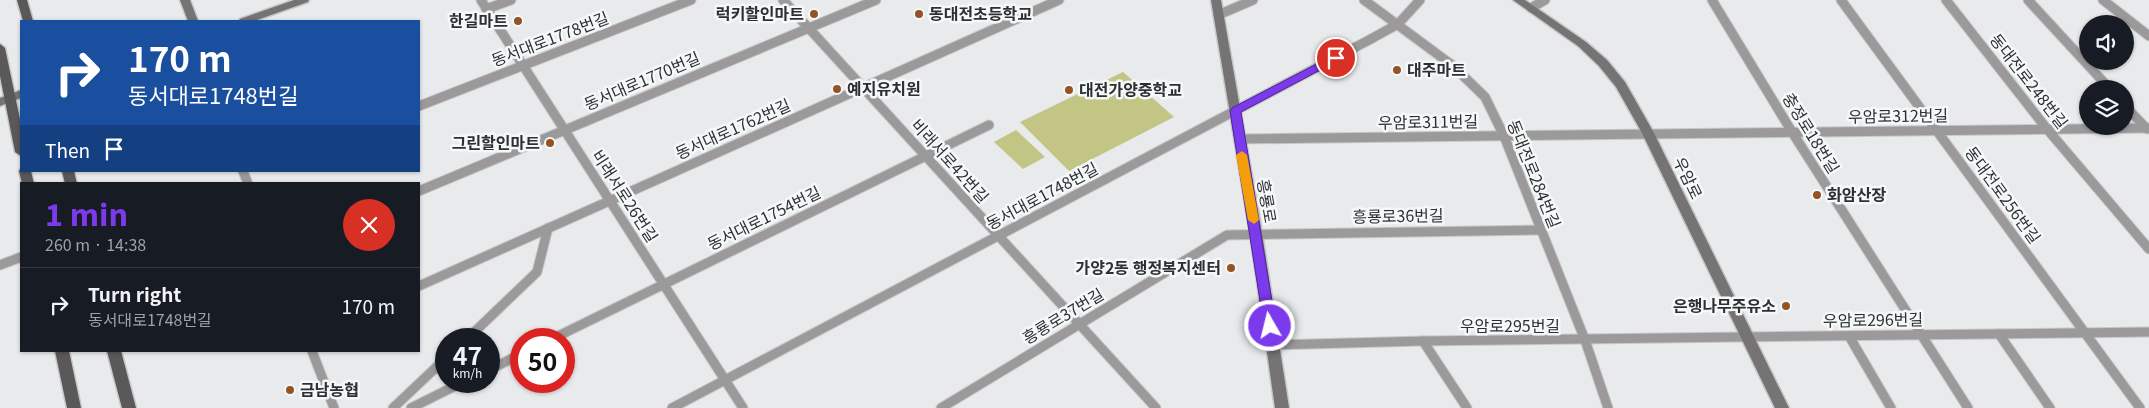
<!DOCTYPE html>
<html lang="en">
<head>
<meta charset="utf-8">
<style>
	:root { --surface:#171b24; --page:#20242c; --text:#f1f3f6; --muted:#9ea1a6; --line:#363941; --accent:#7c3aed }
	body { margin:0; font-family:Georgia,"Noto Sans KR",serif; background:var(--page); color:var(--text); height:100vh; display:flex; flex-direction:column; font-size:19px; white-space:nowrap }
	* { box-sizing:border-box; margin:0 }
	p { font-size:16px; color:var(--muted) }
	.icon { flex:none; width:28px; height:28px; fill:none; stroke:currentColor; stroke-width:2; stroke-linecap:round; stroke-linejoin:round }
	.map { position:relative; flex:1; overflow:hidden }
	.panel { position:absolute; left:20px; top:182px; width:400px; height:170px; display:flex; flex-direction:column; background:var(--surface); border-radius:0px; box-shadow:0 1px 4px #0004 }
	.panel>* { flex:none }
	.hud { position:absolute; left:20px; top:20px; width:400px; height:152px; border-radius:0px; box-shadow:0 1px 4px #0004; background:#1a4fa0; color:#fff; overflow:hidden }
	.tools { position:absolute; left:2079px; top:15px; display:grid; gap:10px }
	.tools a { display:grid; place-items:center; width:55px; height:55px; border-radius:50%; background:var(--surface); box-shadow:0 1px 4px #0004; font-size:25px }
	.speed { position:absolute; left:435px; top:328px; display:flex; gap:10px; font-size:25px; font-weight:700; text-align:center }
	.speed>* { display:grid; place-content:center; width:65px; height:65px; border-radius:50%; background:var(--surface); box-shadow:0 1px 4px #0004; line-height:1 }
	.speed small { font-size:12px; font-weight:400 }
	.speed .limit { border:8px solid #d22; background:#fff; color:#111 }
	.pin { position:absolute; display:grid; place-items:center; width:42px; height:42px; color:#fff; margin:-21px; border:2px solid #fff; border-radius:50%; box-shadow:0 1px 5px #0007 }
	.me { position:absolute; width:55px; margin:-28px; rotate:352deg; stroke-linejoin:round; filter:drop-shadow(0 0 4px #0008) }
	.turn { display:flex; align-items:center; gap:18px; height:105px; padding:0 25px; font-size:22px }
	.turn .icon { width:65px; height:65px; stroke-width:2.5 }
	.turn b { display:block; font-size:35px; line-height:42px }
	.then { display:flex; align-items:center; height:48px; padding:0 25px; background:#0003; gap:10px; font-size:19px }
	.round { display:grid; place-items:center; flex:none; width:52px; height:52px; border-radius:26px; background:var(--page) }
	.summary { display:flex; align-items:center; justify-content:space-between; height:85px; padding:0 25px }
	h1 { font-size:30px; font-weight:800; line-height:38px; color:var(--accent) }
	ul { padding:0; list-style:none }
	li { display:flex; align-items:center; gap:15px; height:75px; padding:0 25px; border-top:1px solid var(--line) }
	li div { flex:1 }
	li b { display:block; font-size:19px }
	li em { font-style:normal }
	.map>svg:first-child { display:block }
	.green { fill:#c3c584 }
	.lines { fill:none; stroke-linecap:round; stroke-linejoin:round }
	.street-casing { stroke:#c7c8ca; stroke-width:11 }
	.secondary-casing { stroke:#c7c8ca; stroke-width:3 }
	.primary-casing { stroke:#c7c8ca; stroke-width:3 }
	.street { stroke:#9b999a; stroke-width:9 }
	.secondary { fill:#757373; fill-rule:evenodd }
	.primary { fill:#5a5858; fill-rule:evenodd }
	.route { fill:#7c3aed; stroke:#51269a }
	.slow { fill:#f59e0b }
	.poi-dot { fill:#955223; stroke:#f5f8f9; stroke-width:2 }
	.labels { text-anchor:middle; stroke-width:5; stroke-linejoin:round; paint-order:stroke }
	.poi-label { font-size:16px; font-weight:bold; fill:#2e2f30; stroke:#f5f8f9; text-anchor:start }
	.street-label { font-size:16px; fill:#2e2f30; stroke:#f5f8f9 }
</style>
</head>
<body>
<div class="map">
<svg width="2149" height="408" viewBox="0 0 2149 408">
	<rect width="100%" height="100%" fill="#e8eaec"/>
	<g class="green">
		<polygon points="1123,72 1174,117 1069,171 1020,122"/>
		<polygon points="1016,130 1045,157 1023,169 994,142"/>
	</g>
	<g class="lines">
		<g class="street-casing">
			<g id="street">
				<polyline points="481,0 743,408"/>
				<polyline points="783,0 1156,408"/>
				<polyline points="1364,0 1452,65 1485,97 1504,136 1585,340 1608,408"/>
				<polyline points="1712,0 1792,132 1968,408"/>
				<polyline points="1841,0 2140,408"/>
				<polyline points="1946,0 2047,129 2149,249"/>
				<polyline points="2028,0 2110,89"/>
				<polyline points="2103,0 2149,36"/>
				<polyline points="1531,8 1545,0"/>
				<polyline points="486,9 511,0"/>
				<polyline points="1218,15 1253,0"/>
				<polyline points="419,106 691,0"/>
				<polyline points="2125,106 2147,129"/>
				<polyline points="1239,139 2149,128"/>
				<polyline points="243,171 248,184"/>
				<polyline points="419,191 876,0"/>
				<polyline points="0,265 21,257"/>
				<polyline points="419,286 1059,0"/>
				<polyline points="1999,334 2050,408"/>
				<polyline points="1849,336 1891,408"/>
				<polyline points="467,339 537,272 548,228"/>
				<polyline points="552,339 989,125"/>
				<polyline points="1423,341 1467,408"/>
				<polyline points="1273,345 1423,341 2149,332"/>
				<polyline points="312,351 334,408"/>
				<polyline points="489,370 521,354"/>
				<polyline points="393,408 446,358"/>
				<polyline points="411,408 465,381"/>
				<polyline points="672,408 1369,40 1398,24 1420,0"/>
				<polyline points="941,408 1227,235 1540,230"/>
			</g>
		</g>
		<g class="secondary-casing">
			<g id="secondary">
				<polygon points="180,0 190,0 198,21 188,21"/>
				<polygon points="294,0 309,0 308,2 254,21 239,21 240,19"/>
				<polygon points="1211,0 1221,0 1262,233 1289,408 1275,408 1250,233"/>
				<polygon points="1513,0 1525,0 1586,42 1607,60 1625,82 1654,133 1789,408 1775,408 1642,133 1616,87 1599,66 1578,46"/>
				<polygon points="21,90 21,98 0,106 0,98"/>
			</g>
		</g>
		<g class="primary-casing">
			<g id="primary">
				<polygon points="17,0 27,0 33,21 23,21"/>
				<polygon points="0,44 5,48 21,124 21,156 15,152 0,76"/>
				<polygon points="21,168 21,171 31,171 34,184 22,184 19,171"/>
				<polygon points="62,171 74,171 77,184 65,184"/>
				<polygon points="55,351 69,351 81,408 67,408"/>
				<polygon points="107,351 121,351 136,408 122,408"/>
			</g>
		</g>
		<use href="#street" class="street"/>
		<use href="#secondary" class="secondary"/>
		<use href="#primary" class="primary"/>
	</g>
	<polygon class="route" points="1336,54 1339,55 1339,60 1241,112 1276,326 1274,330 1265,330 1264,326 1230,111 1232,108"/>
	<polygon class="slow" points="1242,151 1247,155 1259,220 1254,224 1248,220 1236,155"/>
	<g class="poi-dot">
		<circle cx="814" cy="14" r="5"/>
		<circle cx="919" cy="14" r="5"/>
		<circle cx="518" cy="21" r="5"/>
		<circle cx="1397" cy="70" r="5"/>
		<circle cx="837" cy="89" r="5"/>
		<circle cx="1069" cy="90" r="5"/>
		<circle cx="550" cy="143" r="5"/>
		<circle cx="1817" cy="195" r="5"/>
		<circle cx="1231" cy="268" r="5"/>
		<circle cx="1786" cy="306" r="5"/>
		<circle cx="290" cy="390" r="5"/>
	</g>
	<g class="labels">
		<g class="poi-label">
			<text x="804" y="20" text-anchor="end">럭키할인마트</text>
			<text x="929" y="20">동대전초등학교</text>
			<text x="508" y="27" text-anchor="end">한길마트</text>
			<text x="1407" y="76">대주마트</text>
			<text x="847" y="95">예지유치원</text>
			<text x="1079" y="96">대전가양중학교</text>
			<text x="540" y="149" text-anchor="end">그린할인마트</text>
			<text x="1827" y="201">화암산장</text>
			<text x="1221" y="274" text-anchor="end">가양2동 행정복지센터</text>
			<text x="1776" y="312" text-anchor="end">은행나무주유소</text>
			<text x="300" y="396">금남농협</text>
		</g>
		<g class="street-label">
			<text transform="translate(550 39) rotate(-21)" y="6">동서대로1778번길</text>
			<text transform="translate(642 81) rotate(-23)" y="6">동서대로1770번길</text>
			<text transform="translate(2029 81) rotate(52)" y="6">동대전로248번길</text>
			<text transform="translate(1898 116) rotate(-1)" y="6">우암로312번길</text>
			<text transform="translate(1428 122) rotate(-1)" y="6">우암로311번길</text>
			<text transform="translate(733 129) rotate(-24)" y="6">동서대로1762번길</text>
			<text transform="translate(1811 133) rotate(58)" y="6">충정로18번길</text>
			<text transform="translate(950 161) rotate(48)" y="6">비래서로42번길</text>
			<text transform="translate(1534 174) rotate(68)" y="6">동대전로284번길</text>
			<text transform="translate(1688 178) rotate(64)" y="6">우암로</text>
			<text transform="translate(2003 195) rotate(54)" y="6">동대전로256번길</text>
			<text transform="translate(625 196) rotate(57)" y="6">비래서로26번길</text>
			<text transform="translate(1042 196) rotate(-28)" y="6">동서대로1748번길</text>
			<text transform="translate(1267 201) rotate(80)" y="6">흥룡로</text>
			<text transform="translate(1398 216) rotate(-1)" y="6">흥룡로36번길</text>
			<text transform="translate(764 218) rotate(-26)" y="6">동서대로1754번길</text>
			<text transform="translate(1063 316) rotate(-31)" y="6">흥룡로37번길</text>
			<text transform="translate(1873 320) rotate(-1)" y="6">우암로296번길</text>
			<text x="1510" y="332">우암로295번길</text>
		</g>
	</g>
</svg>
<div class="tools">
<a><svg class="icon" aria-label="sound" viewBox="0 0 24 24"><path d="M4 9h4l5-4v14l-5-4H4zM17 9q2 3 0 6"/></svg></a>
<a><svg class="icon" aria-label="layers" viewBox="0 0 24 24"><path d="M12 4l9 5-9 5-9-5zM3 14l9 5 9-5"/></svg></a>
</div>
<div class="speed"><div>47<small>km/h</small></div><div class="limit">50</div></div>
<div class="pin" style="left:1336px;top:58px;background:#d93025"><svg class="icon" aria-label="arrive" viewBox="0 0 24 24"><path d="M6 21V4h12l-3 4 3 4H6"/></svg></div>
<svg class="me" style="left:1270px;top:326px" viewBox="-20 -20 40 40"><circle r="17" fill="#7c3aed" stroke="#fff" stroke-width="3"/><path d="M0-11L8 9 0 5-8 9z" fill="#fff"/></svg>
<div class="hud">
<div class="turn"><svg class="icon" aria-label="right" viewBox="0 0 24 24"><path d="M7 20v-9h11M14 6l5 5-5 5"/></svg><div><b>170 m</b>동서대로1748번길</div></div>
<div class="then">Then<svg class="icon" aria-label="arrive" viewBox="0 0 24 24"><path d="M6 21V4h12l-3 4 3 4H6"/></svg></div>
</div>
<section class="panel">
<div class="summary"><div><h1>1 min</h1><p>260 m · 14:38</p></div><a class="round" style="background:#d93025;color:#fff"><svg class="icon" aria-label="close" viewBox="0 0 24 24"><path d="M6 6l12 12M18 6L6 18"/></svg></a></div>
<ul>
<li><svg class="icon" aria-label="right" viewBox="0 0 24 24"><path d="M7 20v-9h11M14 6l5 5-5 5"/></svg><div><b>Turn right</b><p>동서대로1748번길</p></div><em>170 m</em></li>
</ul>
</section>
</div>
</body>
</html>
